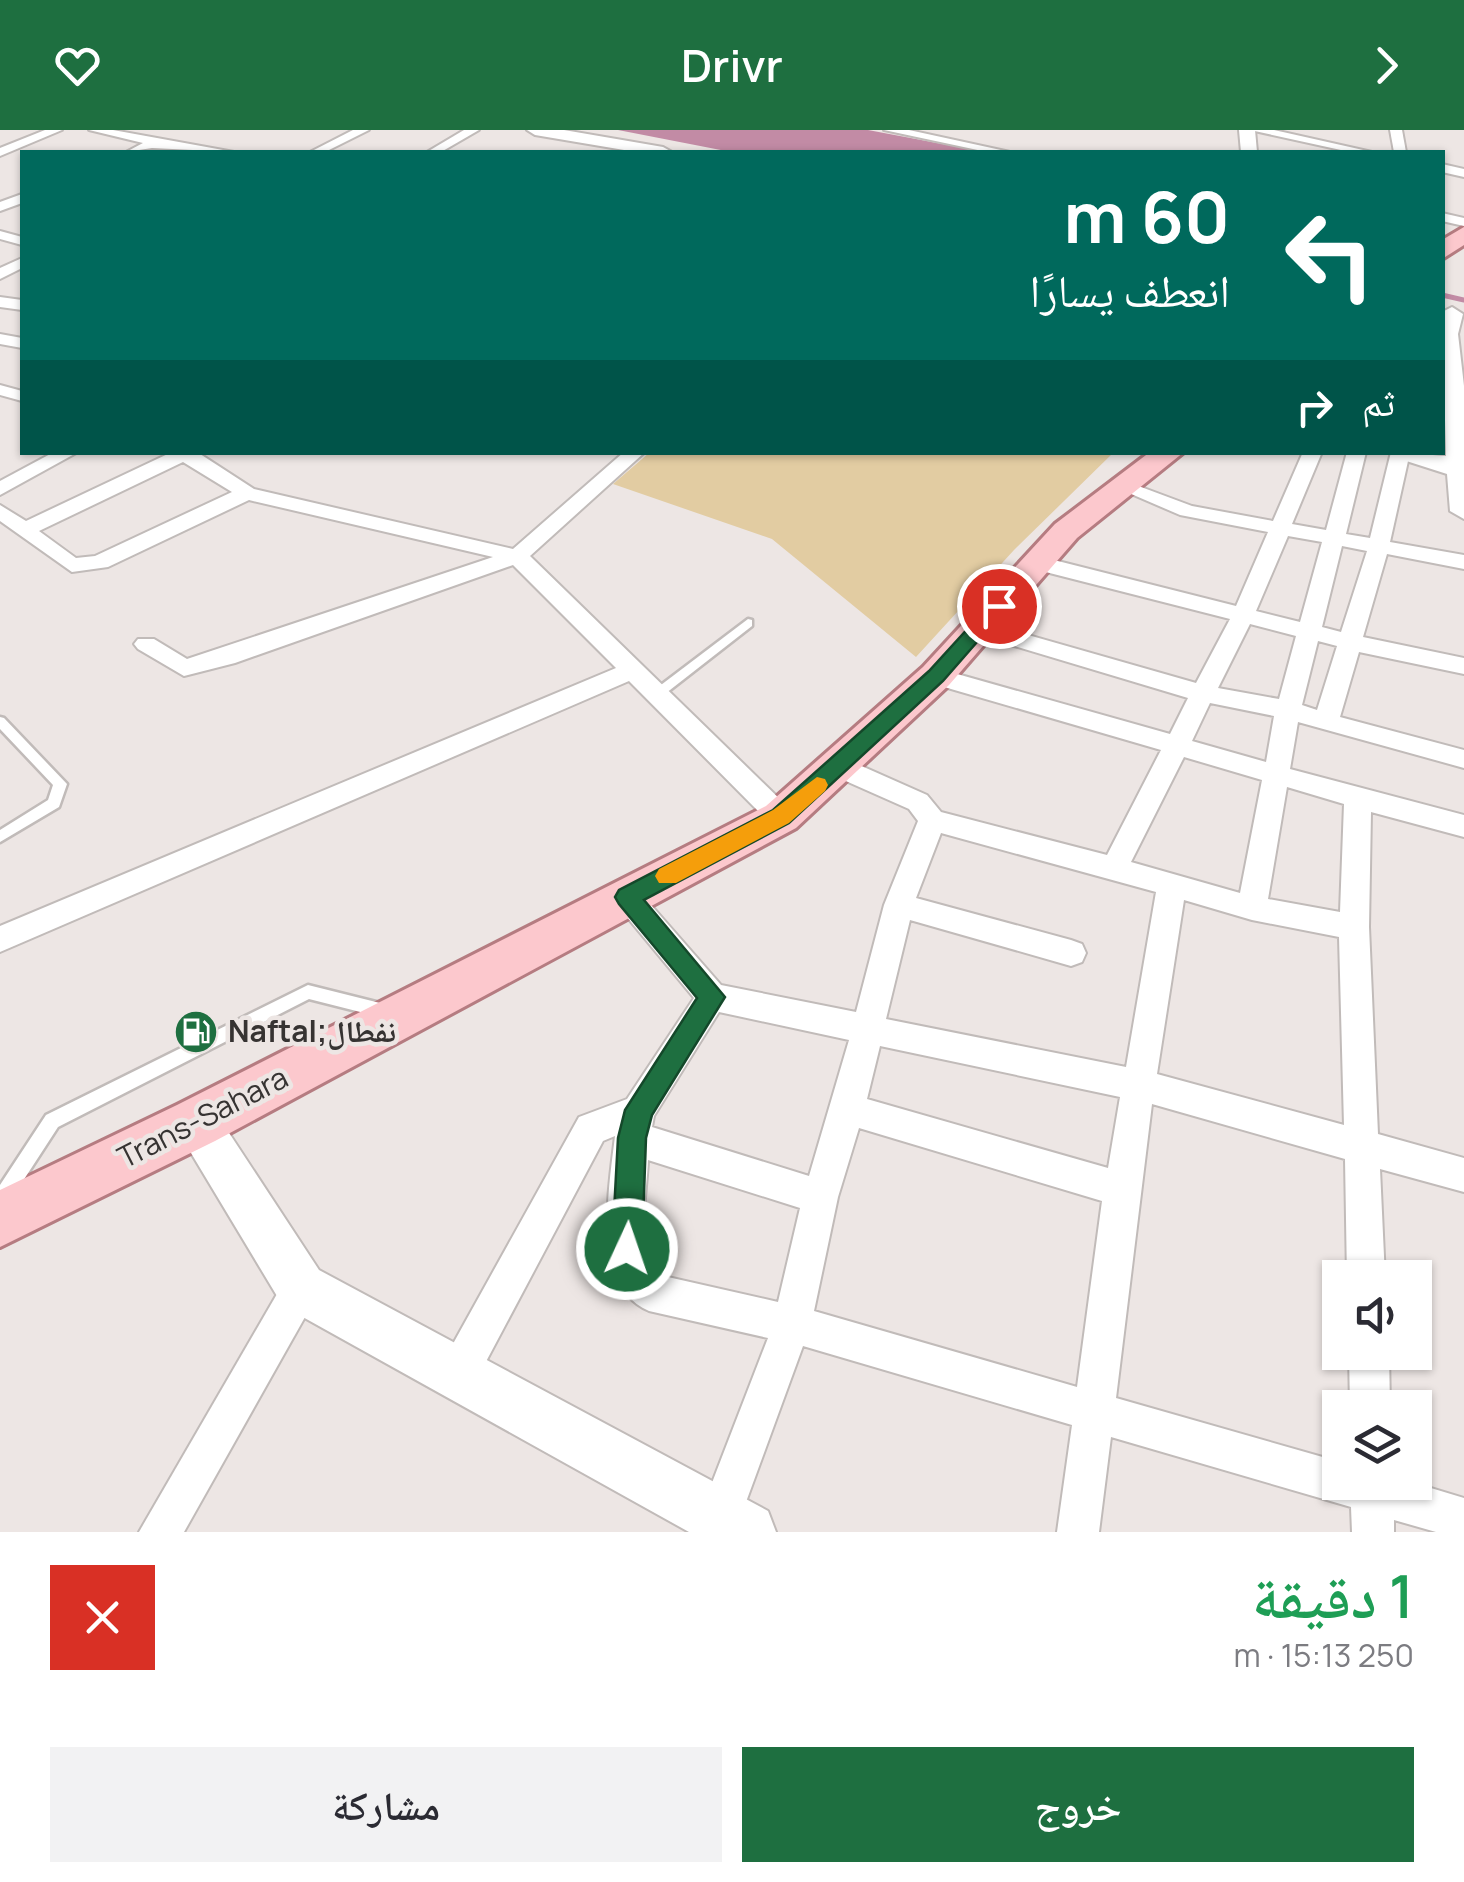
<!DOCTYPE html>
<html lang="ar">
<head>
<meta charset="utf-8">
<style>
	:root { --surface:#fff; --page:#f2f2f3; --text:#2b2b33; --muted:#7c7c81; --accent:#1e6f40 }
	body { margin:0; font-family:Manrope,"Noto Naskh Arabic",sans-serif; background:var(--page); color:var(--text); direction:rtl; height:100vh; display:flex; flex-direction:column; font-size:38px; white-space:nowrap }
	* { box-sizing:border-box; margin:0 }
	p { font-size:32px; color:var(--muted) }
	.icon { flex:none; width:55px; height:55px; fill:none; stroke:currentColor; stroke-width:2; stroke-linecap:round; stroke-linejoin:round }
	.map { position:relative; height:1402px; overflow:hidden; direction:ltr }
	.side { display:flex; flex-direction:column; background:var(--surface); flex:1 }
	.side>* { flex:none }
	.banner { position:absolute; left:20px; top:20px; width:1425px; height:305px; border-radius:0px; box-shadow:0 2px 8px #0004; direction:rtl; background:#00695c; color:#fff; overflow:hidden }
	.controls { position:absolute; left:1322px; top:1130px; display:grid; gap:20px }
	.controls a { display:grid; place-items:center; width:110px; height:110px; border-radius:0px; background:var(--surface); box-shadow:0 2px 8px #0004; font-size:50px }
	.pin { position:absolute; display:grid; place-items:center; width:85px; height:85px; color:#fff; margin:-42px; border:5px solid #fff; border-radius:50%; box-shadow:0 2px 10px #0007 }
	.me { position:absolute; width:110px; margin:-55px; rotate:3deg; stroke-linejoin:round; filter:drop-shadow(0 0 8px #0008) }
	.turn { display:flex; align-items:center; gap:35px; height:210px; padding:0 50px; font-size:45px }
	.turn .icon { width:130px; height:130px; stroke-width:2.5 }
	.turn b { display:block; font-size:70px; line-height:85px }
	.then { display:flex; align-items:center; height:95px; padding:0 50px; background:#0003; gap:20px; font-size:38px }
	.round { display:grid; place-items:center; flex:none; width:105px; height:105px; border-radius:0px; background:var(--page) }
	.summary { display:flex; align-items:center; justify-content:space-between; height:170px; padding:0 50px }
	h1 { font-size:60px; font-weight:600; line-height:75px; color:#1e9e55 }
	.cta { display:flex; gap:20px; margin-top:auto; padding:20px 50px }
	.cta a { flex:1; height:115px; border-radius:0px; background:var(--accent); color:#fff; font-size:40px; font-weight:600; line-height:115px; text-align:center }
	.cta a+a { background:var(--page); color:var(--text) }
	header { display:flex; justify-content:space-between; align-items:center; height:130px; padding:0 50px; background:var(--accent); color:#fff; font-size:45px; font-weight:600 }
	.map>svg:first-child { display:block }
	.green { fill:#e2cca2 }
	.water { fill:#c28ba5 }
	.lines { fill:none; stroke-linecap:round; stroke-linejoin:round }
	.stream { stroke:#c28ba5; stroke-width:5 }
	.lane-casing { stroke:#c1bbb9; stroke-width:5 }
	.street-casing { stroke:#c1bbb9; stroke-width:4 }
	.secondary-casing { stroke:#c1bbb9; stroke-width:4 }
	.primary-casing { stroke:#b57c81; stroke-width:6 }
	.lane { fill:#fff; fill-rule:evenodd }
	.street { fill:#fff; fill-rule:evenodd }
	.secondary { fill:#fff; fill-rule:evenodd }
	.primary { fill:#fcc8cd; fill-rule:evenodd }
	.route { fill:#1e6f40; stroke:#14482a; stroke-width:2.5 }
	.slow { fill:#f59e0b }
	.labels { text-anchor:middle; stroke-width:9; stroke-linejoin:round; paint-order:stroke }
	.poi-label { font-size:30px; font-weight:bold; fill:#363332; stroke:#ede6e4; text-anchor:start }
	.street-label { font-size:30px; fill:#363332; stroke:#ede6e4 }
</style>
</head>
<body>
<header><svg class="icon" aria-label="forward" viewBox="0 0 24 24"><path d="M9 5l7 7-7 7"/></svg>Drivr<svg class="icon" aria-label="heart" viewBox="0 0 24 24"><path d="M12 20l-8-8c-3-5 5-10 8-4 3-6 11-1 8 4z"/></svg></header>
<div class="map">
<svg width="1464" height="1402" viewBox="0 0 1464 1402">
	<rect width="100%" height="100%" fill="#ede6e4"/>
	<polygon class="green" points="649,323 649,322 1113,323 1014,420 916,527 772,409 613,354"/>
	<polygon class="water" points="618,0 868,0 985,22 731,22"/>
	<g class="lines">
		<polyline class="stream" points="1442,165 1464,170"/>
		<g class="lane-casing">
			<g id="lane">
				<polygon points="748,489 752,490 752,496 661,567 653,567 651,564 653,561"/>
				<polygon points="0,587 4,588 67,654 59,677 0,712 0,700 48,670 53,655 0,599"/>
				<polygon points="308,855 388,875 394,877 396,882 394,887 388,889 309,869 58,997 6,1077 0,1080 0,1055 46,985"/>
			</g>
		</g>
		<g class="street-casing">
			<g id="street">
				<polygon points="45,0 62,0 0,26 0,18"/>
				<polygon points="89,0 113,0 234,22 152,18 126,22 143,13"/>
				<polygon points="353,0 369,0 325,22 310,22"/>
				<polygon points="464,0 479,0 441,22 427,22"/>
				<polygon points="884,0 909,0 1010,22 987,22"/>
				<polygon points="1250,0 1274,0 1372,22 1350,22"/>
				<polygon points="1390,0 1402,0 1406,22 1394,22"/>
				<polygon points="1442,34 1464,39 1464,47 1442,42"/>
				<polygon points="22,64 22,73 0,81 0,72"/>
				<polygon points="1442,83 1464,88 1464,96 1442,91"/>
				<polygon points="0,101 22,107 22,115 0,109"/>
				<polygon points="22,128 22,138 0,149 0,138"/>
				<polygon points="0,167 22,170 22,180 0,177"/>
				<polygon points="0,204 22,208 22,218 0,214"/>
				<polygon points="0,255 22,261 22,271 0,265"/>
				<polygon points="54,322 78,322 0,365 0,351"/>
				<path d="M172 322H197L254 359 513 419 624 322H645L530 426 791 680 795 687 791 694 781 697 771 694 629 551 0 822V796L616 538 513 435 235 533 184 546 138 519 134 514 138 509H154L187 529 493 427 249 370 108 437 72 442 0 391V375L26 391ZM183 332 232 362 95 426 76 428 39 401Z"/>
				<path d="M1303 322H1322L1292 394 1326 400 1347 322H1366L1346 404 1370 408 1391 322H1410L1390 412 1464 425V439L1387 424 1363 507 1464 528V544L1359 522 1340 587 1464 620V638L1298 592 1290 639 1464 685V707L1371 682 1369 797 1378 1004 1464 1028V1062L1380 1039 1385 1148H1347L1345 1029 1152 974 1116 1268 1340 1332V1352H1411L1464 1368V1402H1436L1394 1390V1402H1352L1351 1377 1111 1307 1099 1402H1057L1072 1295 803 1216 735 1402H693L768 1208 649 1181C591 1157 609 1057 615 1006L603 1011 472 1258 458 1264 444 1258 438 1244 444 1230 579 987 627 969 694 868 617 775 613 767 617 759 627 755 637 759 721 855 856 882 884 775 918 691 909 679 830 644 826 637 830 630H848L927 665 941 682 1107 725 1161 620 927 552 924 546 936 538 1170 604 1188 568 971 503 967 498 979 491 1196 553 1230 489 1030 438 1027 433 1038 426 1236 476 1268 402 1180 385 1115 357 1125 351 1192 376 1273 391ZM1288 406 1322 412 1300 492 1256 481ZM1342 416 1367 421 1341 502 1322 497ZM1250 494 1296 506 1279 569 1218 558ZM1318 511 1337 516 1317 580 1302 575ZM1210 573 1274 586 1266 632 1192 611ZM1184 627 1262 650 1240 763 1131 732ZM1287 657 1344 674 1340 782 1268 769ZM941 703 1156 762 1126 937 886 889 910 790 1071 836 1082 832 1086 823 1082 814 1071 810 916 768ZM1184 770 1252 790 1339 807 1344 995 1157 944ZM719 882 849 910 809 1046 652 997 654 986ZM880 916 1120 967 1108 1038 867 969ZM859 998 1102 1071 1077 1257 814 1181 838 1067ZM648 1030 800 1078 778 1172 659 1145C634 1119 647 1064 648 1030Z"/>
				<polygon points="301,1139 314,1145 320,1158 314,1171 184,1402 139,1402 288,1145"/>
				<polygon points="1349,1222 1389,1222 1390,1278 1350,1278"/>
			</g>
		</g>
		<g class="secondary-casing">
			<g id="secondary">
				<polygon points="527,0 564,0 663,17 672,22 636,22 535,5"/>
				<polygon points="1239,0 1255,0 1257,22 1241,22"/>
				<polygon points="1452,177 1463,184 1458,204 1464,256 1464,389 1450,381 1447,344 1397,328 1393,322 1446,326 1442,182"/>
				<polygon points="196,971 212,977 319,1140 768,1381 776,1402 689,1402 283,1176 173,993 180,977"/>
			</g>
		</g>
		<g class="primary-casing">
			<g id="primary">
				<polygon points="1464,97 1464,115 1442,129 1442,110"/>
				<polygon points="1150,322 1184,322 1077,408 949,555 796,698 215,1011 0,1117 0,1060 177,975 766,676 923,537 1055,394"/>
			</g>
		</g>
		<use href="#lane" class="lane"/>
		<use href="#street" class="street"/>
		<use href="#secondary" class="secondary"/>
		<use href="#primary" class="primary"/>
	</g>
	<polygon class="route" points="999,470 1008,476 1005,480 943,551 789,693 644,770 725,867 652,985 646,1008 642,1119 637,1130 627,1134 616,1130 612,1119 618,1008 625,980 697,868 619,774 615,767 619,760 773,680 929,541 992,472"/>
	<polygon class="slow" points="817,647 825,649 828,655 825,661 789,693 676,753 659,753 655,746 659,739 773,680"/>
	<defs>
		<g id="fuel-disc" transform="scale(2.25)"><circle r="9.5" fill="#1e6f40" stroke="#ede6e4"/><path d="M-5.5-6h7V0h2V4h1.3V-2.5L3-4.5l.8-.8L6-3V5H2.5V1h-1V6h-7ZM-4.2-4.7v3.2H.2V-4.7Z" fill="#fff"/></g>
	</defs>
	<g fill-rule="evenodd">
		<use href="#fuel-disc" x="196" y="902"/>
	</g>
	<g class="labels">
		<g class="poi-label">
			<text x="228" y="912">Naftal;نفطال</text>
		</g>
		<g class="street-label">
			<text transform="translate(203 988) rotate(-27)" y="10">Trans-Sahara</text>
		</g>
	</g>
</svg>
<div class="controls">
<a><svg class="icon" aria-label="sound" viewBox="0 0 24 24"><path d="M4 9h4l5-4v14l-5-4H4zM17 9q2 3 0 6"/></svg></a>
<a><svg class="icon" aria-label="layers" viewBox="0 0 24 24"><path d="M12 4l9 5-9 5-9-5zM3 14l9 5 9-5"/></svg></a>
</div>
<div class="pin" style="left:999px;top:476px;background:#d93025"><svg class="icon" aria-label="arrive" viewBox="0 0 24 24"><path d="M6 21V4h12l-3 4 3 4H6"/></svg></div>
<svg class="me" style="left:627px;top:1119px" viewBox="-20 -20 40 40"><circle r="17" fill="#1e6f40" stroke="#fff" stroke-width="3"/><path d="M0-11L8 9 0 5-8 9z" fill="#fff"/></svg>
<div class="banner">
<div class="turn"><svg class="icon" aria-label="left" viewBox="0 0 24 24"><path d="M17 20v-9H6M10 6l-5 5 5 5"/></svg><div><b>60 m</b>انعطف يسارًا</div></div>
<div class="then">ثم<svg class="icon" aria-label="right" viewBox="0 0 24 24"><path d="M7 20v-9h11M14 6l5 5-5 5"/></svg></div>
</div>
</div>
<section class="side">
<div class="summary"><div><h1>1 دقيقة</h1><p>250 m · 15:13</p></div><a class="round" style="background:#d93025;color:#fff"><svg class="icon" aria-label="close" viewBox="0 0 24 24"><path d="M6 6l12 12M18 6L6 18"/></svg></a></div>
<div class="cta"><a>خروج</a><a>مشاركة</a></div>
</section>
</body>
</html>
